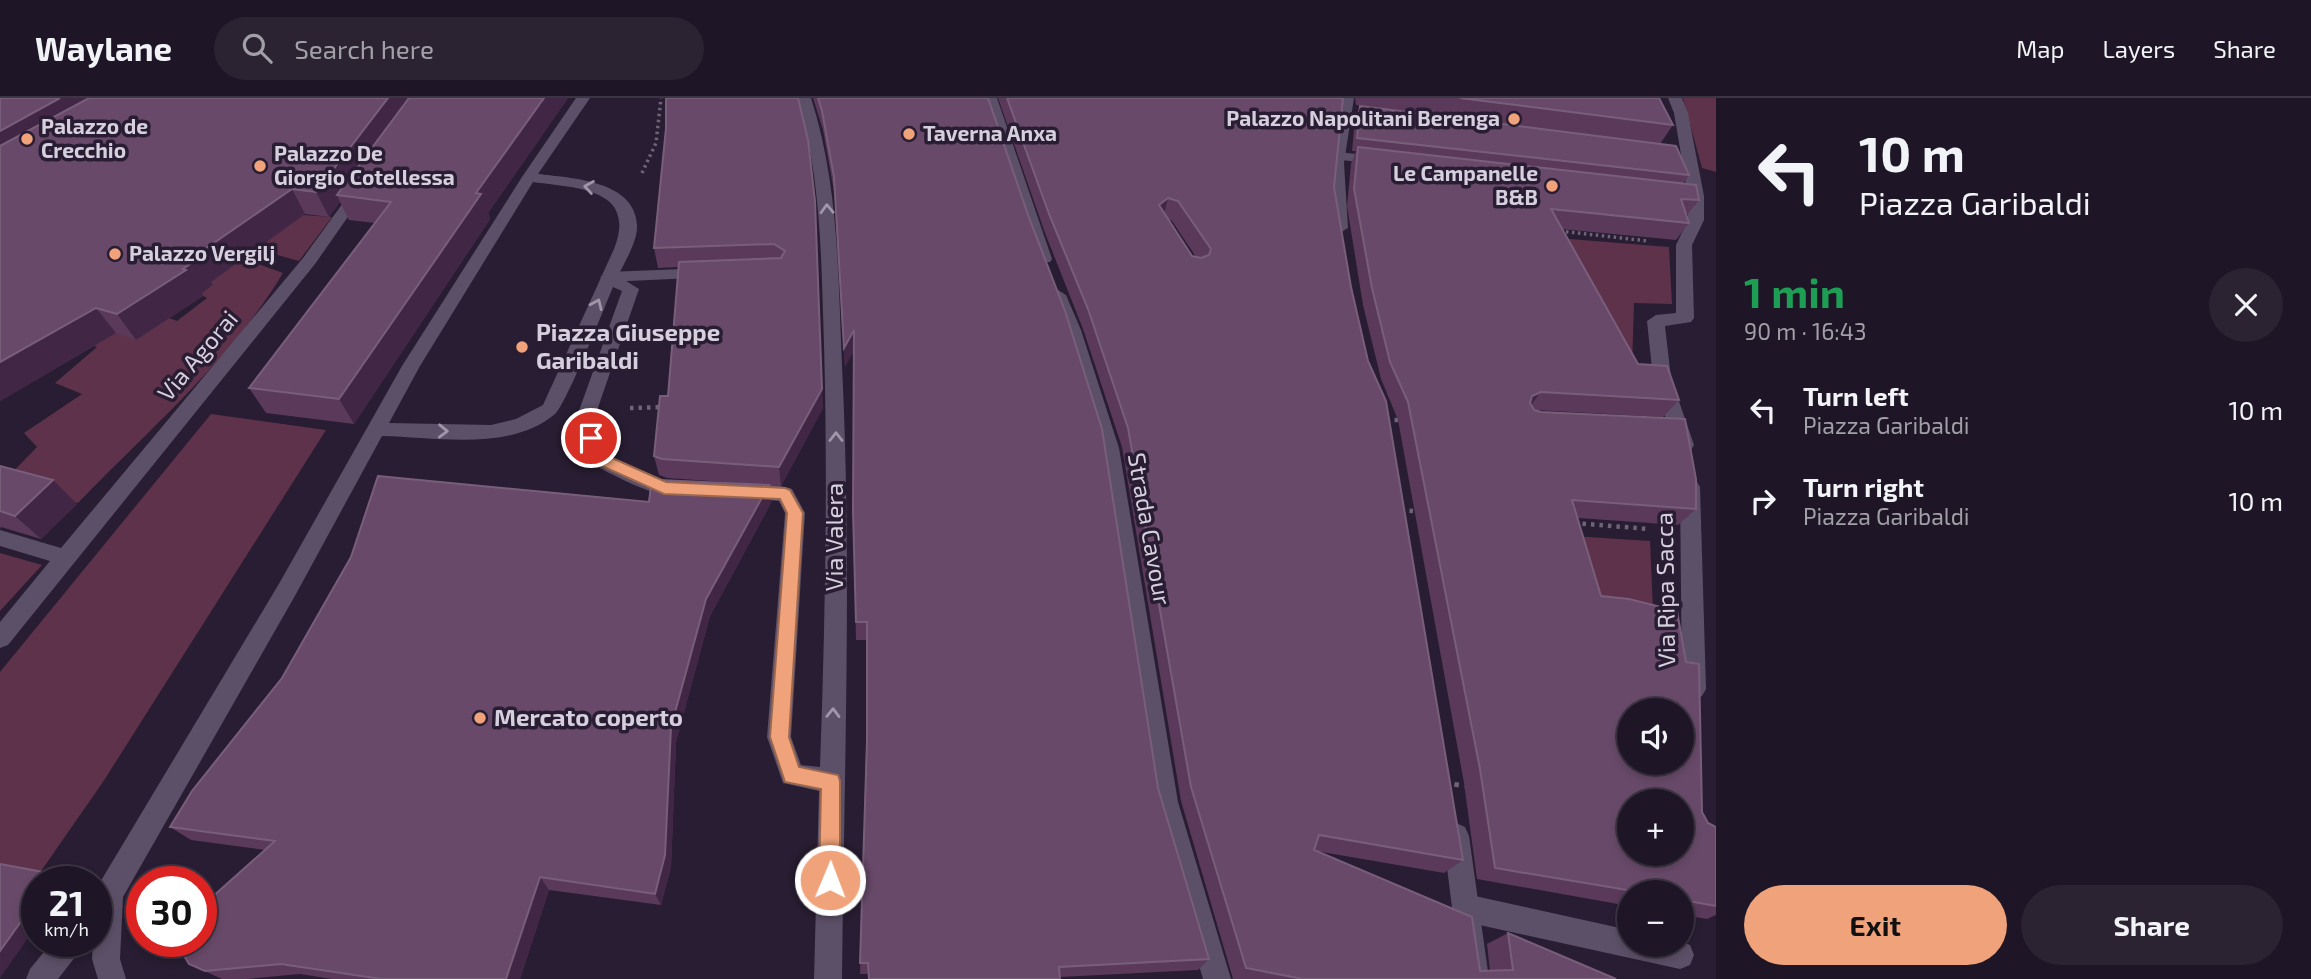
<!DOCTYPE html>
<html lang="en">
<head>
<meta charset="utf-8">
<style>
	:root { --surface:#1e1626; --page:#2b2332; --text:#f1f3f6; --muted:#a19fa7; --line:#3c3543; --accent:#f0a27a }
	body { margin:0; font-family:"Exo 2",sans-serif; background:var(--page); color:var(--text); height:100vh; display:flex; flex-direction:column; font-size:26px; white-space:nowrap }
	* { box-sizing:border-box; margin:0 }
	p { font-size:23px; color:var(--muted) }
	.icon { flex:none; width:38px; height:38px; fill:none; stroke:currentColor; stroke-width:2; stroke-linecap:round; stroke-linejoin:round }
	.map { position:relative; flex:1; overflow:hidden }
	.drawer { display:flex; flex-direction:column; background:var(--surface); width:595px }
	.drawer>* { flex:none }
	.top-card { background:#1e1626; color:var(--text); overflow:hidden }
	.fabs { position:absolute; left:1617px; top:600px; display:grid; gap:14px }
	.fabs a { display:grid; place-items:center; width:77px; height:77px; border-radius:50%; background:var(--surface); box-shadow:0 4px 10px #0003,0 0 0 2px var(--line); font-size:35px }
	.speed { position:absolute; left:21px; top:768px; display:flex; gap:14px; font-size:35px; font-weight:700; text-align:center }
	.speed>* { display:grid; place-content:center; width:91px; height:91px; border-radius:50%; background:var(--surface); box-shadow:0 4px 10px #0003,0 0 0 2px var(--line); line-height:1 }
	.speed small { font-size:18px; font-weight:400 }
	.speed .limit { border:10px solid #d22; background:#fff; color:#111 }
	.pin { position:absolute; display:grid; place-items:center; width:60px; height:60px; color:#fff; margin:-30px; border:4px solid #fff; border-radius:50%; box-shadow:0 2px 7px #0007 }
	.me { position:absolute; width:77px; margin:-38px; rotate:1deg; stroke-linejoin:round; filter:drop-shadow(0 0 5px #0008) }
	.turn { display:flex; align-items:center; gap:24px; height:147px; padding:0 28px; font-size:32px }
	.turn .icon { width:91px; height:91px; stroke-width:2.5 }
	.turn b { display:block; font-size:49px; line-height:60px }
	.round { display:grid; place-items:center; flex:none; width:74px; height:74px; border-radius:37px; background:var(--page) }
	.head { display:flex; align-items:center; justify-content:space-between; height:119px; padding:0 28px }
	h1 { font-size:42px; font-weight:700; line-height:52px; color:#1e9e55 }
	.action { display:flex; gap:14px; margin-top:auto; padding:14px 28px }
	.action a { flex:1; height:80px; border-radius:42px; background:var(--accent); color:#111; font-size:28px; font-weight:700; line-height:80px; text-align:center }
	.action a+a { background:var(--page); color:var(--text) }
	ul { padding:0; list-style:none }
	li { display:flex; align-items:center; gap:21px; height:91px; padding:0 28px }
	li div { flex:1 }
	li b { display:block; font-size:26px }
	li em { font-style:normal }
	header { display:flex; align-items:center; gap:42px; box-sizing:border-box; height:98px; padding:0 35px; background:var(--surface); border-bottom:2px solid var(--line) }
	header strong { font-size:33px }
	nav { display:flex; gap:38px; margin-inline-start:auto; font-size:24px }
	.search { width:490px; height:63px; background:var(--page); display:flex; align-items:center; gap:18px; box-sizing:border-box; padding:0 24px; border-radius:38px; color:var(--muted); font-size:26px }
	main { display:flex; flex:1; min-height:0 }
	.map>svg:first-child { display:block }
	.green { fill:#5e324a }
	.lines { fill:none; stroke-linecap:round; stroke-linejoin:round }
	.path-far2 { stroke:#6d6476; stroke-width:3.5; stroke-dasharray:2.5 3.5; stroke-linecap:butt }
	.path-far1 { stroke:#6d6476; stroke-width:4.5; stroke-dasharray:3.5 5; stroke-linecap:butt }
	.path { stroke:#6d6476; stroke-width:5; stroke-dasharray:4.5 6; stroke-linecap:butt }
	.lane { fill:#5c5068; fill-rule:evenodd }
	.street { fill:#5c5068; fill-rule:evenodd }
	.wall { fill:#5a395b; fill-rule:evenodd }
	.shaded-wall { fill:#412745 }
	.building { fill:#684969; stroke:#795e7b; stroke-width:2; fill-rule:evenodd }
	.oneway { stroke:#9f96a9 }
	.route { fill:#f0a27a; stroke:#9c694f; stroke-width:2 }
	.poi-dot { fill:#f0a27a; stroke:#281d32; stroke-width:2.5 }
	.labels { text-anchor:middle; stroke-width:7; stroke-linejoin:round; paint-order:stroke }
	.far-poi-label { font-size:21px; font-weight:bold; fill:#d6cfde; stroke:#281d32; text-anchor:start }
	.poi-label { font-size:24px; font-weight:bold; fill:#d6cfde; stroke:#281d32; text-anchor:start }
	.street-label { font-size:24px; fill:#d6cfde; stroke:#281d32 }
</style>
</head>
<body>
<header>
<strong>Waylane</strong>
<div class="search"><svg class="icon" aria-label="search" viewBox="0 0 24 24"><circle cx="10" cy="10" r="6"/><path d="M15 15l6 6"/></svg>Search here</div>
<nav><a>Map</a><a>Layers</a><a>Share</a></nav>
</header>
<main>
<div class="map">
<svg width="1716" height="881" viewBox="0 0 1716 881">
	<rect width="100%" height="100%" fill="#281d32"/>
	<g class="green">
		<polygon points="1683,0 1716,0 1716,74 1702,70"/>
		<polygon points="303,117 332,119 299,163 256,151"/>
		<polygon points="1545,139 1669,149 1672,206 1634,205 1632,269"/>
		<path d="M190 141 283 175C232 261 147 333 78 405L2 385 37 349 24 335 82 296 55 285 97 249 27 221 169 220 177 223 207 200 200 196 212 187Z"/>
		<polygon points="211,316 326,332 103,684 0,832 0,574"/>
		<polygon points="1527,435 1650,443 1653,512 1611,517"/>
		<polygon points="0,455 42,467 0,513"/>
	</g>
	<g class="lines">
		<g class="path-far2">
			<polyline points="642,75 656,45 661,0"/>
			<polyline points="1560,133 1648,143"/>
			<polyline points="246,152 265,158"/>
		</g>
		<g class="path-far1">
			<polyline points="630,310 663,309"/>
			<polyline points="1386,322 1403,322"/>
			<polyline points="1401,412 1414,413"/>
			<polyline points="1574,425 1649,431"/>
		</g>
		<polyline class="path" points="1444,685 1467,688"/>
		<g class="lane">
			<polygon points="1668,0 1682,0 1688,15 1704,98 1704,122 1692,147 1694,220 1691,224 1665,228 1671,280 1694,347 1691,352 1677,352 1674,347 1653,280 1647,223 1656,217 1676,215 1676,147 1688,122 1688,98 1674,15"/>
			<polygon points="1339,54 1381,59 1388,63 1381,67 1334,61 1332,58 1334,55"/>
			<polygon points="707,170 713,171 715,175 713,179 608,184 600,179 608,174"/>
			<polygon points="1690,381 1697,384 1700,389 1706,591 1702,598 1694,601 1686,598 1682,591 1680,389 1683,384"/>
			<polygon points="1466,796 1629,832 1629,847 1682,847 1682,844 1690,847 1694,857 1690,867 1680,871 1466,824 1456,820 1452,810 1456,800"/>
		</g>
		<g class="street">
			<path d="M576 0H590L538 76C570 80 635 82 637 127 638 143 625 163 618 178L639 191 594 321 605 356 666 383 686 386 689 391 686 396C659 405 614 376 589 365L586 360 576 321 622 193 613 189C605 208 566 307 555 316 510 354 436 339 382 338L296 496 123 799 120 861 126 881H98L92 861 93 844H96V791L280 484 402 268 522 79ZM533 84C576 90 638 90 614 151L543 307 516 321 491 327 389 325 420 268Z"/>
			<path d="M797 0H811C839 87 838 177 842 267 852 471 844 676 842 881H814L819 693 783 685 767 639 785 415 779 403 735 399 732 394 735 389C750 384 777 386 792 391L805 415 791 639 801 667 820 669C825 528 828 387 824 246 821 163 822 80 797 0Z"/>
			<polygon points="983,0 997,0 1052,161 1050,164 1038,164 1036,161"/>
			<path d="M1340 0H1354L1344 65 1348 130 1340 135 1332 130C1327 86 1330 43 1340 0Z"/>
			<polygon points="361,86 368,90 315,166 8,547 0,550 0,524 50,463 0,448 0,432 61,450 303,160 356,87"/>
			<polygon points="1058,192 1066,197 1081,232 1119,350 1178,704 1231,881 1203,881 1152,704 1099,350 1063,232 1050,197"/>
			<polygon points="1456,725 1465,729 1469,738 1489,881 1461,881 1443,738 1447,729"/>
			<polygon points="52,844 83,844 79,854 58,881 26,881 30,871"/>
		</g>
	</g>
	<g class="wall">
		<polygon points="0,0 568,0 488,115 490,121 354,326 266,315 249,290 375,125 349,122 340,104 329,119 305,116 211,184 213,187 202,195 203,198 136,242 116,235 0,303"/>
		<polygon points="798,0 823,310 781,388 667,380 659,377 654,358 668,298 678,169 658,170 654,150 666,30"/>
		<polygon points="813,0 988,0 1158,690 1209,861 1198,872 1060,879 1060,881 868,881 868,876 860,876 866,651 866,542 856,542 853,413 854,252 845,269 835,99 823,32"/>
		<path d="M998 0H1343L1334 89 1351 189 1463 762 1444 775 1316 753 1480 873H1490L1487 846 1508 835 1616 881H1233L1181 703 1122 349 1083 231 1045 135ZM1168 121 1172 123 1196 159 1192 158Z"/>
		<polygon points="1355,0 1659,0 1673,27 1660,46 1356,7"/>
		<polygon points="1360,8 1689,77 1683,86 1699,102 1687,117 1689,125 1676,142 1561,131 1638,266 1679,302 1663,319 1534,312 1696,411 1678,427 1578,420 1601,498 1702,714 1708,725 1716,729 1716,817 1707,821 1682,817 1682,794 1629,794 1629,808 1477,781 1464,685 1398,322 1381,281 1363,207 1347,108 1351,66 1356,53 1352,53 1355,20"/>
		<polygon points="0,368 77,406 41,441 1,429 0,431"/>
		<polygon points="659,382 769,387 771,405 710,518 676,644 671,769 661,807 549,792 520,881 332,881 300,876 247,881 222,881 189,866 265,752 191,742 170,729 649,404"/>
	</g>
	<g class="shaded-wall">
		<polygon points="60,0 120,0 0,68 0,33"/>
		<polygon points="388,0 415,0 337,97 340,104 329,119 316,94"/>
		<polygon points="544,0 568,0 488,115 490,121 354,326 339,301 476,95"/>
		<polygon points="292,91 305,116 211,184 213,187 202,195 203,198 136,242 117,216 183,171 192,160"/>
		<polygon points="1168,100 1163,120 1159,107"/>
		<polygon points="815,103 823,310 781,388 779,369"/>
		<polygon points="96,210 116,235 0,303 0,264"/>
		<polygon points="854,232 854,252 845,269 844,250"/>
		<polygon points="1541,294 1528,311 1532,298"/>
		<polygon points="53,382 77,406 41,441 15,418"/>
		<polygon points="769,387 771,405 710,518 676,644 671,769 661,807 655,796 671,629 706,501"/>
		<polygon points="54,776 67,783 67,784 49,784"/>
		<polygon points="540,779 549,792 520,881 506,881"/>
		<polygon points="37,801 37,827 0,880 0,853"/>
	</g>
	<g class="building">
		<polygon points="0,0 60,0 0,33"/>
		<polygon points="89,0 388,0 316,94 292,91 192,160 196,162 183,171 186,172 117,216 96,210 0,264 0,48"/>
		<polygon points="409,0 544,0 476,95 481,96 339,301 249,290 391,104 337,97"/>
		<polygon points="666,0 798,0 808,42 815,103 822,291 779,369 662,361 654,358 660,298 668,298 679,164 781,160 785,153 774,146 654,150 666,30"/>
		<polygon points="818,0 988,0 1028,117 1065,213 1102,331 1158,690 1209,861 1059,869 1060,881 869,881 868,865 860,865 867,643 867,524 856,524 853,413 854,232 844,250 834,79 822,13"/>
		<path d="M1007 0H1343L1334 89 1351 189 1368 263 1386 303 1463 762 1319 737 1314 752 1472 819 1480 873 1513 872 1508 835 1616 881H1303L1246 870 1191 689 1128 330 1088 211 1049 116ZM1168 100 1178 103 1211 151 1209 157 1201 160 1192 158 1159 107Z"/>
		<polygon points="1460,0 1659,0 1673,27"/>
		<polygon points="1360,8 1676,48 1689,77 1357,40"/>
		<path d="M1358 49 1696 87 1699 102 1681 101 1689 125 1551 111 1638 266 1667 268 1679 302 1541 294 1532 298 1530 305 1534 312 1541 314 1685 321 1696 381V411L1572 402 1601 498 1629 501 1677 513 1686 564 1699 566 1702 714 1708 725 1716 729V808L1682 802V794H1639L1495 770 1480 671 1408 304 1390 264 1372 190 1354 91ZM1629 612H1682V665H1629ZM1629 704H1682V756H1629Z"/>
		<polygon points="0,368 53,382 15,418 0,413"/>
		<polygon points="378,378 649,404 652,379 659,382 769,387 706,501 671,629 665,757 655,796 540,779 506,881 381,881 281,866 205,873 189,866 180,851 181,844 201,844 201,809 275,743 170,729 192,693 282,580 351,459"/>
		<polygon points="0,766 54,776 49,784 37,784 37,801 0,853"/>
	</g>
	<defs><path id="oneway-chevron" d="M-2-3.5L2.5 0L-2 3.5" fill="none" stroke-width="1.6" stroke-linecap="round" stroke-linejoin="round" transform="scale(1.75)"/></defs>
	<g class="oneway">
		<use href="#oneway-chevron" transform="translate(589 89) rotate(-171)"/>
		<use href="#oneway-chevron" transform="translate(827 111) rotate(-92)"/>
		<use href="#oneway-chevron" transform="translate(597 206) rotate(-66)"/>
		<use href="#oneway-chevron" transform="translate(443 333) rotate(1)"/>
		<use href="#oneway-chevron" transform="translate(836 339) rotate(-90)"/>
		<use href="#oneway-chevron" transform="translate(833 615) rotate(-89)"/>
	</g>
	<polygon class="route" points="591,335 598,340 603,356 666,384 785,390 790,392 803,415 789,639 799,669 838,677 840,683 840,782 837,789 830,792 822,789 819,782 821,691 785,684 770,639 787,415 780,401 664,396 591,363 583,340"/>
	<g class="poi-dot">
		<circle cx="1514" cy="21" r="7"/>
		<circle cx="909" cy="36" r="7"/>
		<circle cx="27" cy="41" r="7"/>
		<circle cx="260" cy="68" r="7"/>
		<circle cx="1552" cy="88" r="7"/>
		<circle cx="115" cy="156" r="7"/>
		<circle cx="522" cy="249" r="7"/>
		<circle cx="480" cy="620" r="7"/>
	</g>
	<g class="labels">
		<g class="far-poi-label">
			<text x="1500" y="28" text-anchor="end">Palazzo Napolitani Berenga</text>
			<text x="41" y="36">Palazzo de<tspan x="41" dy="24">Crecchio</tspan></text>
			<text x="923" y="43">Taverna Anxa</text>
			<text x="274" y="63">Palazzo De<tspan x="274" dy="24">Giorgio Cotellessa</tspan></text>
			<text x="1538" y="83" text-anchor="end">Le Campanelle<tspan x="1538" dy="24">B&amp;B</tspan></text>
			<text x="129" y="163">Palazzo Vergilj</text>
		</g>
		<g class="poi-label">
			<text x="536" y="243">Piazza Giuseppe<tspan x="536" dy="28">Garibaldi</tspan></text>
			<text x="494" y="628">Mercato coperto</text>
		</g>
		<g class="street-label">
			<text transform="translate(198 258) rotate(-50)" y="8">Via Agorai</text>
			<text transform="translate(1149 431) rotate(80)" y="8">Strada Cavour</text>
			<text transform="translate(835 439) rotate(-90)" y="8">Via Valera</text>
			<text transform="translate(1666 492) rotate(-91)" y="8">Via Ripa Sacca</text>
		</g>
	</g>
</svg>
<div class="fabs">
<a><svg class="icon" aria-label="sound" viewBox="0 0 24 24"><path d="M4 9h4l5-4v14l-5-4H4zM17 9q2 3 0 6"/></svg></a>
<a>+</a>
<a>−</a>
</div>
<div class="speed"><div>21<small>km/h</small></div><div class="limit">30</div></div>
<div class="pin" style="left:591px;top:340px;background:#d93025"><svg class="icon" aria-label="arrive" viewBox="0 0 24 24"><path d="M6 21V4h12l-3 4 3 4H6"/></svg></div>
<svg class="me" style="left:830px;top:782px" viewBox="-20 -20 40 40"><circle r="17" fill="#f0a27a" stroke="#fff" stroke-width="3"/><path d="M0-11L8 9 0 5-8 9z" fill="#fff"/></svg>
</div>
<section class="drawer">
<div class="top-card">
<div class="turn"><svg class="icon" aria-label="left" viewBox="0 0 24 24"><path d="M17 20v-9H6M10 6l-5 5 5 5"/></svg><div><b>10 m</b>Piazza Garibaldi</div></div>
</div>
<div class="head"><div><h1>1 min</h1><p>90 m · 16:43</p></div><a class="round"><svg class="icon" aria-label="close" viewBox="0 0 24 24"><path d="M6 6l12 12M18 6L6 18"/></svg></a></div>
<ul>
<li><svg class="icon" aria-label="left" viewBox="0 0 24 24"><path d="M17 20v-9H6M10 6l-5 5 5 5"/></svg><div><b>Turn left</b><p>Piazza Garibaldi</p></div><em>10 m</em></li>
<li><svg class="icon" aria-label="right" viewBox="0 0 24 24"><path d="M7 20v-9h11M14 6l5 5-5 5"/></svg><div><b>Turn right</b><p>Piazza Garibaldi</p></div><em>10 m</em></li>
</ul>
<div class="action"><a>Exit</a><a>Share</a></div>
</section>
</main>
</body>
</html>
